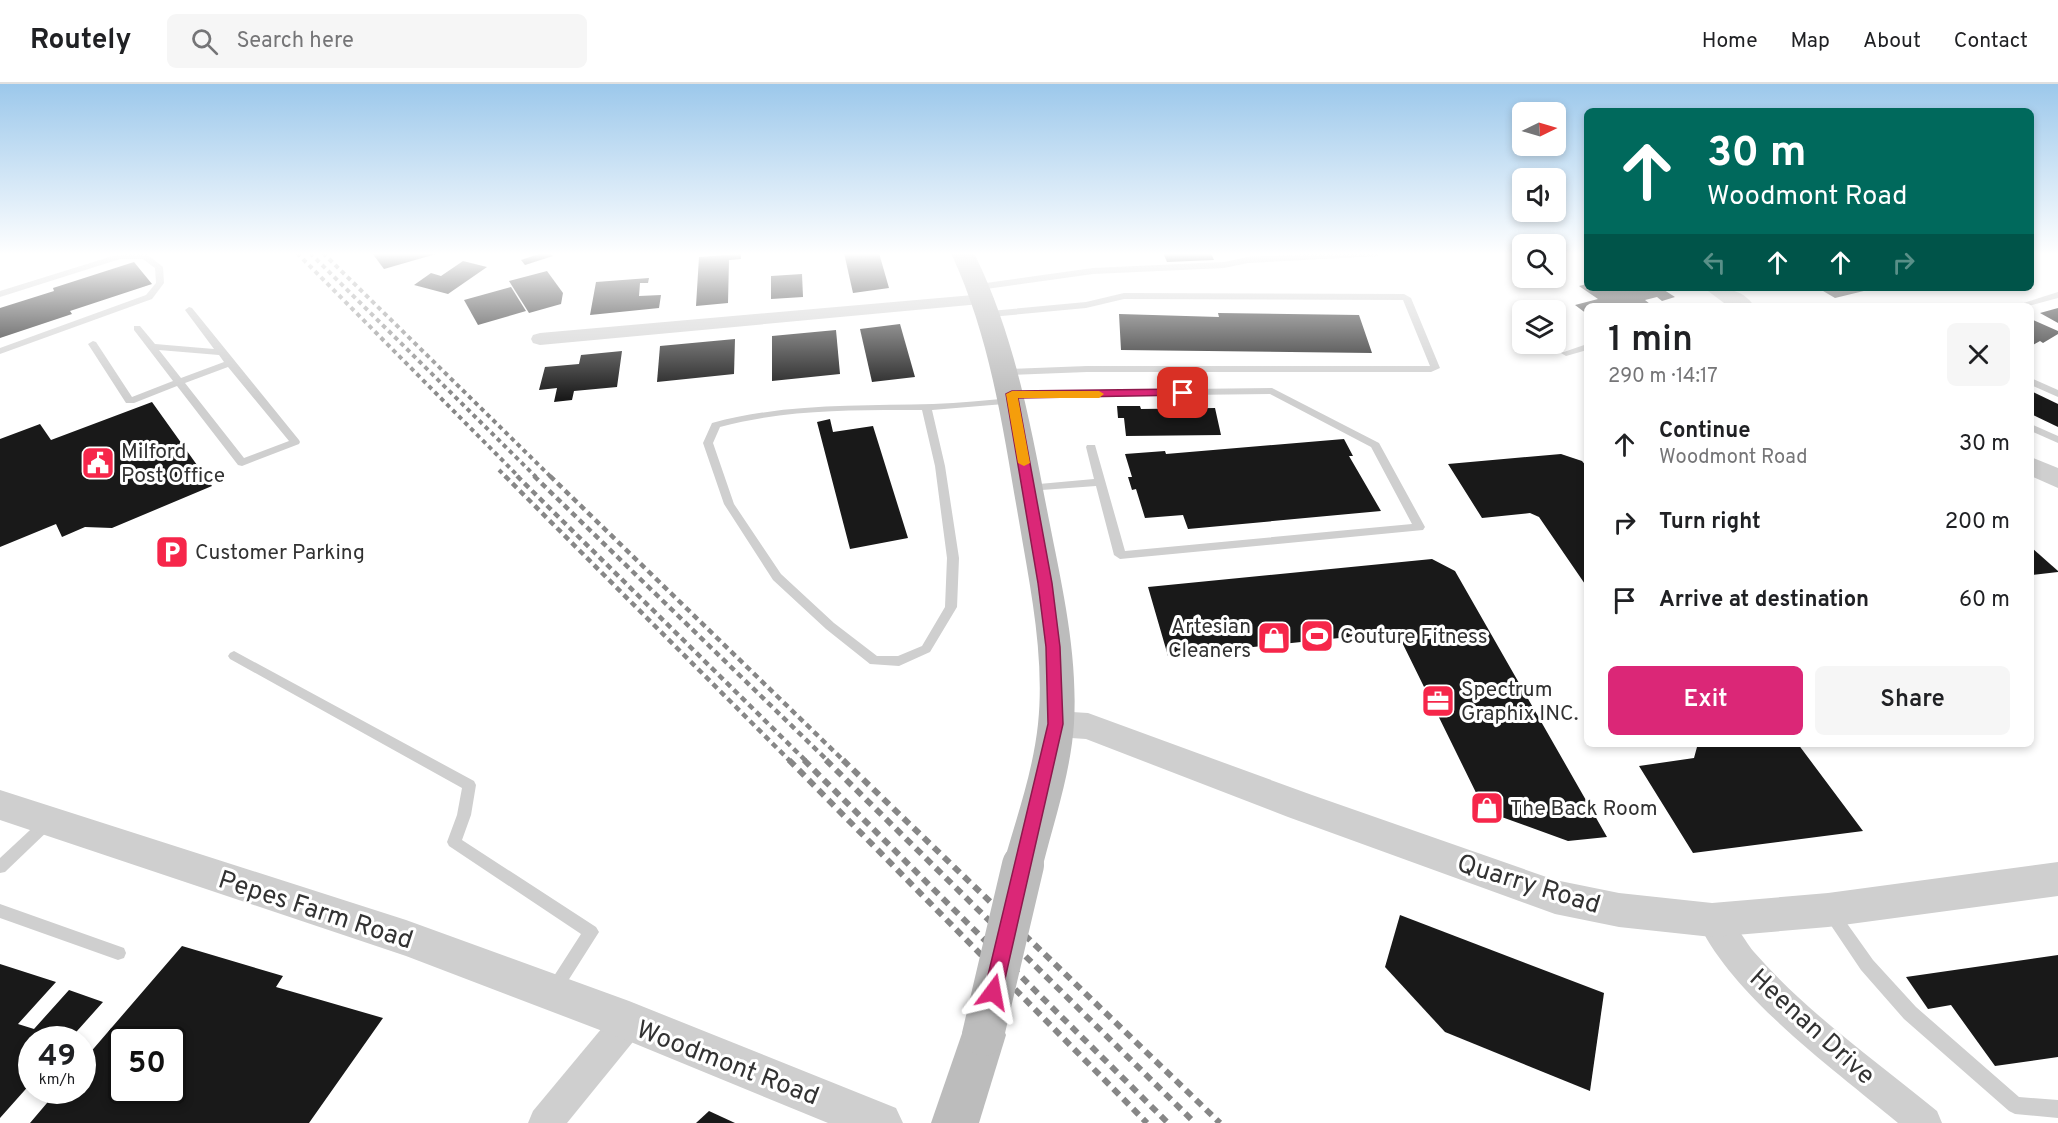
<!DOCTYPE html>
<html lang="en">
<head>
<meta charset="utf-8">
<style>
	:root { --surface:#fff; --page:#f6f6f6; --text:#202124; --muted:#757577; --line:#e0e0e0; --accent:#db2777 }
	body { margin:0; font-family:Overpass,sans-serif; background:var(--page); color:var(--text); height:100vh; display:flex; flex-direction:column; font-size:22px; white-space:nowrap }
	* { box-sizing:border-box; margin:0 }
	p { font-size:20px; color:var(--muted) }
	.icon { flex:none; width:33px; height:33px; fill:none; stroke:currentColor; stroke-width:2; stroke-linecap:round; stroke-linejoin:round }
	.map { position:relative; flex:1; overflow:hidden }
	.details { position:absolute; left:1584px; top:219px; width:450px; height:444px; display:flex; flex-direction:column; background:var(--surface); border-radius:9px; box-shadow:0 3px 9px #0003 }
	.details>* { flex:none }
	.guide { position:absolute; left:1584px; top:24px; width:450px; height:183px; border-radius:9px; box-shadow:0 3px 9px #0003; background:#00695c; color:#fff; overflow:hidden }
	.needle { width:39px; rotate:85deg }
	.controls { position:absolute; left:1512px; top:18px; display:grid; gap:12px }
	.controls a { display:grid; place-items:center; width:54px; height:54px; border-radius:9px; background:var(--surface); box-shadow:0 3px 9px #0003; font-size:30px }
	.speed { position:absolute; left:18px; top:942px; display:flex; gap:12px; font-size:30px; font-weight:700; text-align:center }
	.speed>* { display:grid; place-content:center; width:78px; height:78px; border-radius:50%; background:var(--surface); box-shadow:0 3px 9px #0003; line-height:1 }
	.speed small { font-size:15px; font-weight:400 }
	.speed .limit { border:3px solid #111; border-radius:9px; background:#fff; color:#111 }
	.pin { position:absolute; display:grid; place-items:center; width:51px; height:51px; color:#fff; margin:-26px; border-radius:12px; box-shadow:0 3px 9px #0006 }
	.me { position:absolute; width:66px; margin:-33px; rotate:13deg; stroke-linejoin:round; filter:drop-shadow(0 0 4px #0008) }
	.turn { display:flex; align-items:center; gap:21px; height:126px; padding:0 24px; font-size:27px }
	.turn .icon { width:78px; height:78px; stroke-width:2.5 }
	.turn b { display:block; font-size:42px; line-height:51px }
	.lanes { display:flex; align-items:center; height:57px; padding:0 24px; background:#0003; justify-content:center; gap:30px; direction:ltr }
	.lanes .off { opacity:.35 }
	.round { display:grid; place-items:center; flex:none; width:63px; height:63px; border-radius:9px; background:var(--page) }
	.head { display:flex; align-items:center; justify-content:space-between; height:102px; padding:0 24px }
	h1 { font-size:36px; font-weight:600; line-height:45px }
	.action { display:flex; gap:12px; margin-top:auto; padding:12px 24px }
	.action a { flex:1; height:69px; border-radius:9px; background:var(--accent); color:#fff; font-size:24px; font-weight:600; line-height:69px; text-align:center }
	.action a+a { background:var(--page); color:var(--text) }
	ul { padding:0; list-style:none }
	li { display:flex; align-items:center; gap:18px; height:78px; padding:0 24px }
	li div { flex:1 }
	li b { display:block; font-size:22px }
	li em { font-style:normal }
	header { display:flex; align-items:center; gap:36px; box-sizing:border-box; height:84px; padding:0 30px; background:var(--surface); border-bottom:2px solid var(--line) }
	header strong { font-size:28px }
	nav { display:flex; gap:33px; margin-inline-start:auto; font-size:21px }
	.search { width:420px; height:54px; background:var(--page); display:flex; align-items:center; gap:15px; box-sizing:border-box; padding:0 21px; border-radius:9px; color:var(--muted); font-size:22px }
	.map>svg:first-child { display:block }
	.building { fill:#191919; fill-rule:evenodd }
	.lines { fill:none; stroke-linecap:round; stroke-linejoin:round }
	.service { fill:#cfcfcf; fill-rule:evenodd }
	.minor { fill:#cfcfcf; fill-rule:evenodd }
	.tertiary { fill:#cfcfcf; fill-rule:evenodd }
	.secondary { fill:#bcbcbc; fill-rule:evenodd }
	.rail-far2 { stroke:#878787; stroke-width:4; stroke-dasharray:4.5 4; stroke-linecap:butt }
	.rail-far1 { stroke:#878787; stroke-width:4.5; stroke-dasharray:6 4.5; stroke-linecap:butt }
	.rail { stroke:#878787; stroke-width:6; stroke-dasharray:8 6; stroke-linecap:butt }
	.secondary-bridge { stroke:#bcbcbc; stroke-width:42 }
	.route { fill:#db2777; stroke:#8e194d; stroke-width:1.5 }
	.slow { fill:#f59e0b }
	.labels { text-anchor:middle; stroke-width:6; stroke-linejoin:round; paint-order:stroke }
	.poi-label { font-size:21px; fill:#323232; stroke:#fff; text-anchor:start }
	.near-street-label { font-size:26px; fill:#323232; stroke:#fff }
</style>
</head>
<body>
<header>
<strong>Routely</strong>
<div class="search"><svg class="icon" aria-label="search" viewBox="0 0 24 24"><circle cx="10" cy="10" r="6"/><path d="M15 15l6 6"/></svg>Search here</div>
<nav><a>Home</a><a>Map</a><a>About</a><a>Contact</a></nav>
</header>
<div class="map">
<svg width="2058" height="1039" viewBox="0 0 2058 1039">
	<rect width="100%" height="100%" fill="#fff"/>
	<g class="building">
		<polygon points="372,169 436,169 436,170 384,185"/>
		<polygon points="542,169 550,169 553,172 525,181 521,176"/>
		<polygon points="844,169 879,169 889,204 853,209"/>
		<polygon points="1163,169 1211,169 1214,176 1167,178"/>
		<polygon points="741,170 741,175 729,176 728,219 696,222 699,173"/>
		<polygon points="463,177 487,183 448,210 414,201 431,189 441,192"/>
		<polygon points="134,178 152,200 70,227 72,230 0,254 0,224 54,207 53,204"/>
		<polygon points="547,187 563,209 561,220 529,229 509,197"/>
		<polygon points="802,190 803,213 771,215 771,192"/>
		<polygon points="649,194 648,199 640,199 639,212 661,211 659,224 590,231 596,198"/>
		<polygon points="1587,200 1587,204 1661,204 1675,213 1662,217 1657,213 1645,216 1650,220 1640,222 1587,222 1587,230 1575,221 1598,215 1579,202"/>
		<polygon points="511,203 526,227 478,241 464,216"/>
		<polygon points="1818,204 1872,204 1872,205 1835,214"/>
		<polygon points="2058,224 2058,239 2040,229"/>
		<polygon points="1218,229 1359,231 1372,269 1121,266 1119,230 1219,233"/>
		<polygon points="2031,235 2058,247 2058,250 2043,259 2040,257 2031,262"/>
		<polygon points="900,240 915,293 872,298 860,245"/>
		<polygon points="836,246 840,290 772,297 772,252"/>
		<polygon points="735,255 734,290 657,298 660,262"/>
		<polygon points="622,267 617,303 574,307 572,316 554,318 557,304 539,306 545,283 579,280 581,271"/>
		<polygon points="2031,307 2058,320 2058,343 2031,330"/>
		<polygon points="152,318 212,402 112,444 85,443 62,453 56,440 0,463 0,355 40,340 51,356"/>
		<polygon points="1117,322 1140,322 1141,325 1215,324 1221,351 1126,352 1124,334 1118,334"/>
		<polygon points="830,335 833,348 873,342 908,454 850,465 817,338"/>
		<polygon points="1344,355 1353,372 1349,372 1381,427 1188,445 1183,431 1145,434 1136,405 1132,406 1128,393 1132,393 1125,370 1165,367 1166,370"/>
		<polygon points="1561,370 1582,377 1587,383 1587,503 1539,433 1530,429 1482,434 1448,380"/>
		<polygon points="2031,463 2058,487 2058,488 2031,491"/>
		<polygon points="1432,475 1455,487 1607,753 1568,757 1485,727 1397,548 1168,572 1148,503"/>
		<polygon points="1695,660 1798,660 1863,747 1693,769 1639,682 1694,674 1697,663"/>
		<polygon points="1400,831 1604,909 1590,1007 1445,948 1385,883"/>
		<path d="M182 862 283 892 276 903 383 934 309 1039H30L58 1006H82V978ZM122 956H172V1006H122Z"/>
		<polygon points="2058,871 2058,973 1995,982 1951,921 1928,925 1906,893"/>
		<polygon points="0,880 56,898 18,940 34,945 69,906 103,918 69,956 32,956 32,998 0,1034"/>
		<polygon points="709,1027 735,1039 696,1039"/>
	</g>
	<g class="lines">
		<g class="service">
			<polygon points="145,169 163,183 164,199 152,215 0,270 0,264 146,211 156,199 155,184 143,175 120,175 0,213 0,207 116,171"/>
			<polygon points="1325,169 1382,169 1378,172 1248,179 1224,184 1093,190 979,206 975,203 979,200 1093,184 1224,178 1248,173"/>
			<polygon points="2058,208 2058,214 2028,222 2014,222"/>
			<polygon points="1124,209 1404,210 1411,214 1440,284 1431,288 1087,288 1008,291 1003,288 1008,285 1087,282 1430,282 1403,216 1124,215 1086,224 990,233 985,230 990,227 1086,218"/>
			<path d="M189 223 192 224 299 356 300 358 299 360 242 382 238 381 177 302 134 319H126L88 260 93 257 96 258 132 313 173 297 134 246V242H140L155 260 214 265 185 226ZM159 266 219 271 224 278 181 294ZM228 283 289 357 244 374 185 299Z"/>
			<polygon points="1587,260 1587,266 1566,272 1561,269"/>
			<polygon points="2031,294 2058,306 2058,313 2031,301"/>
			<polygon points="1272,304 1379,359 1425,443 1423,446 1120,475 1114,471 1096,402 1028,407 1023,404 1028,401 1094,395 1086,363 1087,361 1095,361 1125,467 1412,440 1371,363 1270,310 1012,313 1007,310 1012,307"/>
			<path d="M1012 314 1017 317 1016 319 932 326 945 382 959 474 957 523 930 568 899 582 870 580 826 545 773 496 724 420 703 359 712 339C786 319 858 322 933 320 960 319 986 316 1012 314ZM922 326 935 382 947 474 945 523 922 562 898 572H877L834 539 781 490 734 420 713 359 720 343C786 325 854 326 922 326Z"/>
			<polygon points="2031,340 2058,352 2058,359 2031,347"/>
			<polygon points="234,567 474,697 476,701 471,731 462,756 596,843 599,848 559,911 553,914 547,911 545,906 581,850 449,762 447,758 457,731 462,704 230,575 228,572 230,569"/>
			<polygon points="48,732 53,734 55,738 53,742 5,788 0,789 0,774 43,734"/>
			<polygon points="0,820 124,864 126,869 124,874 118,876 0,834"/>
			<polygon points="1831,822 1836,824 1873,876 1916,923 2019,1013 2058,1016 2058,1034 2015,1030 2009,1027 1904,935 1861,886 1826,834 1823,829 1826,824"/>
		</g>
		<g class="minor">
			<polygon points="985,210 991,211 994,215 991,219 540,261 533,259 531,255 533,251 540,249"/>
			<path d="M1712 822C1732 829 1741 852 1754 868 1807 929 1875 976 1937 1027L1942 1039H1898C1834 985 1731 912 1697 836L1701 826Z"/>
			<polygon points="629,921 641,926 645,937 641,948 567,1039 528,1039 533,1027 617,926"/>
		</g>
		<g class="tertiary">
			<path d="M1704 204C1724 204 1742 204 1754 222H1728Z"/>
			<polygon points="2031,373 2058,384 2058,404 2031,392"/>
			<polygon points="1056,627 1088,629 1312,711 1555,796 1619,809 1712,819 1828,809 2058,778 2058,812 1828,843 1712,853 1619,843 1555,830 1288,733 1086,655 1056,653 1044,649 1039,640 1044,631"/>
			<polygon points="0,706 406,836 629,917 896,1024 903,1039 828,1039 626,956 406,872 0,736"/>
		</g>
		<g class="secondary">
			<path d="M951 169H974C1016 254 1031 344 1049 436 1062 502 1078 570 1074 639 1071 687 1055 734 1043 781L1037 794 1023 799 1009 794 1003 781C1016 735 1033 688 1038 640 1045 572 1030 503 1019 437 1003 345 991 255 951 169Z"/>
			<polygon points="983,929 999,935 1006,951 979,1039 931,1039 967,935"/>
		</g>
		<g class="rail-far2">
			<polyline points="297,169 519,393"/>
			<polyline points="310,169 536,393"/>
			<polyline points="323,169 551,393"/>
			<polyline points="499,386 506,393"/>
		</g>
		<g class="rail-far1">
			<polyline points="505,392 790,677"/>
			<polyline points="517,392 806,677"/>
			<polyline points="534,392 828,677"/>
			<polyline points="550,392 844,677"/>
		</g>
		<g class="rail">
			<polyline points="789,676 1147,1039"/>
			<polyline points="804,676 1168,1039"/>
			<polyline points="826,676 1195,1039"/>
			<polyline points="843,676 1220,1039"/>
		</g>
		<polyline class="secondary-bridge" points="983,951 1023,781"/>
	</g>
	<linearGradient id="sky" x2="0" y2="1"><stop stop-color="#9cc8eb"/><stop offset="0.54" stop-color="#fff"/><stop offset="1" stop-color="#fff" stop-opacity="0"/></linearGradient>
	<rect width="2058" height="315" fill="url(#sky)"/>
	<polygon class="route" points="1183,305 1187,306 1187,311 1018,314 1052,499 1060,563 1063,640 1002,908 1000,915 993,917 987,915 984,908 1048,640 1046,563 1038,499 1006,310 1012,307"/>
	<polygon class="slow" points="1012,307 1099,307 1104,310 1099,314 1018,314 1030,379 1024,382 1018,379 1006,310"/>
	<defs>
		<g id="civic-square" transform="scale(1.725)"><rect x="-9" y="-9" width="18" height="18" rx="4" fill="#f6264a" stroke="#fff"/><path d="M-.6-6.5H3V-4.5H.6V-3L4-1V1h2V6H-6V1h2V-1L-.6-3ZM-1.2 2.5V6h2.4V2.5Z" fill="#fff"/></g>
		<g id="parking-square" transform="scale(1.725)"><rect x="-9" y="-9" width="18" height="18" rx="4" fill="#f6264a" stroke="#fff"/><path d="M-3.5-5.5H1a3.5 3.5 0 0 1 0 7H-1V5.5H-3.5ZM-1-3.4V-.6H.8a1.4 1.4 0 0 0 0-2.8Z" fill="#fff"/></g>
		<g id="stadium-square" transform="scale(1.725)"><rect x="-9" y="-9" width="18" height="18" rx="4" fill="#f6264a" stroke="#fff"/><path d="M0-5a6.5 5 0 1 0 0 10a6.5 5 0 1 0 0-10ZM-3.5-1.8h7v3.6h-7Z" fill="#fff"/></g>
		<g id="shop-square" transform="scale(1.725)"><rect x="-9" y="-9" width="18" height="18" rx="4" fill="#f6264a" stroke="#fff"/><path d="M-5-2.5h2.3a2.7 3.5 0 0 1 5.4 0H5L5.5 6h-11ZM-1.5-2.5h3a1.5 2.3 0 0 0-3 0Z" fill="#fff"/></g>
		<g id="office-square" transform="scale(1.725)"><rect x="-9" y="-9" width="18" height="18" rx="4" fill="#f6264a" stroke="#fff"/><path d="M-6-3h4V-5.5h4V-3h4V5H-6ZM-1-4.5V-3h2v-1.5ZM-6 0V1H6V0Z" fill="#fff"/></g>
	</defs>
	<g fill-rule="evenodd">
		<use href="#civic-square" x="98" y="379"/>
		<use href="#parking-square" x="172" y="468"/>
		<use href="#stadium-square" x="1317" y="552"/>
		<use href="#shop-square" x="1274" y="554"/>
		<use href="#office-square" x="1438" y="617"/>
		<use href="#shop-square" x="1487" y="724"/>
	</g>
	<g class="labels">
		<g class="poi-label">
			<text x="121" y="374">Milford<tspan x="121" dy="24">Post Office</tspan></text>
			<text x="195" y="475">Customer Parking</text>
			<text x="1251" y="549" text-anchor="end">Artesian<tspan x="1251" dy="24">Cleaners</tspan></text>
			<text x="1340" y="559">Couture Fitness</text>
			<text x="1461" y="612">Spectrum<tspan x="1461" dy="24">Graphix INC.</tspan></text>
			<text x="1510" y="731">The Back Room</text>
		</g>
		<g class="near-street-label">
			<text transform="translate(1529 799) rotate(17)" y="9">Quarry Road</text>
			<text transform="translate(316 825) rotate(18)" y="9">Pepes Farm Road</text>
			<text transform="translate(1813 942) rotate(42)" y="9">Heenan Drive</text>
			<text transform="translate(728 978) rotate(21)" y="9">Woodmont Road</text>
		</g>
	</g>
</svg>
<div class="controls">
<a><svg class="needle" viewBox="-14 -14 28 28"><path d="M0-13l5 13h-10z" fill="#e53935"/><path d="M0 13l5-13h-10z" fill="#757577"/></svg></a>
<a><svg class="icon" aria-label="sound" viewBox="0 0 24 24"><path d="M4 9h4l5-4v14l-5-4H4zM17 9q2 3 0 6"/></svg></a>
<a><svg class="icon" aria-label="search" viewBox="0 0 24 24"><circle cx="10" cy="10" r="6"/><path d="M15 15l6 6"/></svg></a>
<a><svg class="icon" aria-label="layers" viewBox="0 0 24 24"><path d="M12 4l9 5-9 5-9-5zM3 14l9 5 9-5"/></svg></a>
</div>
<div class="speed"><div>49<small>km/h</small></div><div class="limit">50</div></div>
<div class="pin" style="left:1183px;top:309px;background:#d93025"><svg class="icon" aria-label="arrive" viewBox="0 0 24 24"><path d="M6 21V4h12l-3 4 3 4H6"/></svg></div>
<svg class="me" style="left:993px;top:908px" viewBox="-20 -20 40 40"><path d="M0-17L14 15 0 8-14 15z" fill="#db2777" stroke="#fff" stroke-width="4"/></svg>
<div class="guide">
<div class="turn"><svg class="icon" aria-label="ahead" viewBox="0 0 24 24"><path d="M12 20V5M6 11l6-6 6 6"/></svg><div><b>30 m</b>Woodmont Road</div></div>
<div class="lanes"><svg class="icon off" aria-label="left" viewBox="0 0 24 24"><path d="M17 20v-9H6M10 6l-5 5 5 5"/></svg><svg class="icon" aria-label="ahead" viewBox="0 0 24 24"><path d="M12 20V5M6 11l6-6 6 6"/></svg><svg class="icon" aria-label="ahead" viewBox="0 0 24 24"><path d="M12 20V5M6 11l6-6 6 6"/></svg><svg class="icon off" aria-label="right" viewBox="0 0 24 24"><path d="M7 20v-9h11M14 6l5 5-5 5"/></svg></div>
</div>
<section class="details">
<div class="head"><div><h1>1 min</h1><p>290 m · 14:17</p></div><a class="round"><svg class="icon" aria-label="close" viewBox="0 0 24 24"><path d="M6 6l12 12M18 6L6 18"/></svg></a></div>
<ul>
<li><svg class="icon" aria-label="ahead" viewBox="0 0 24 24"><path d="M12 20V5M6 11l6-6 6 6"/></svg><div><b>Continue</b><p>Woodmont Road</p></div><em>30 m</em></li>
<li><svg class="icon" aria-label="right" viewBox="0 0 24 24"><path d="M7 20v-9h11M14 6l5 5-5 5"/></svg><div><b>Turn right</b></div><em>200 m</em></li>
<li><svg class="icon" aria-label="arrive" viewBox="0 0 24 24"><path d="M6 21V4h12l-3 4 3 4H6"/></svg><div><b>Arrive at destination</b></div><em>60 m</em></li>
</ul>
<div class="action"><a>Exit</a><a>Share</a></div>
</section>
</div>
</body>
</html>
